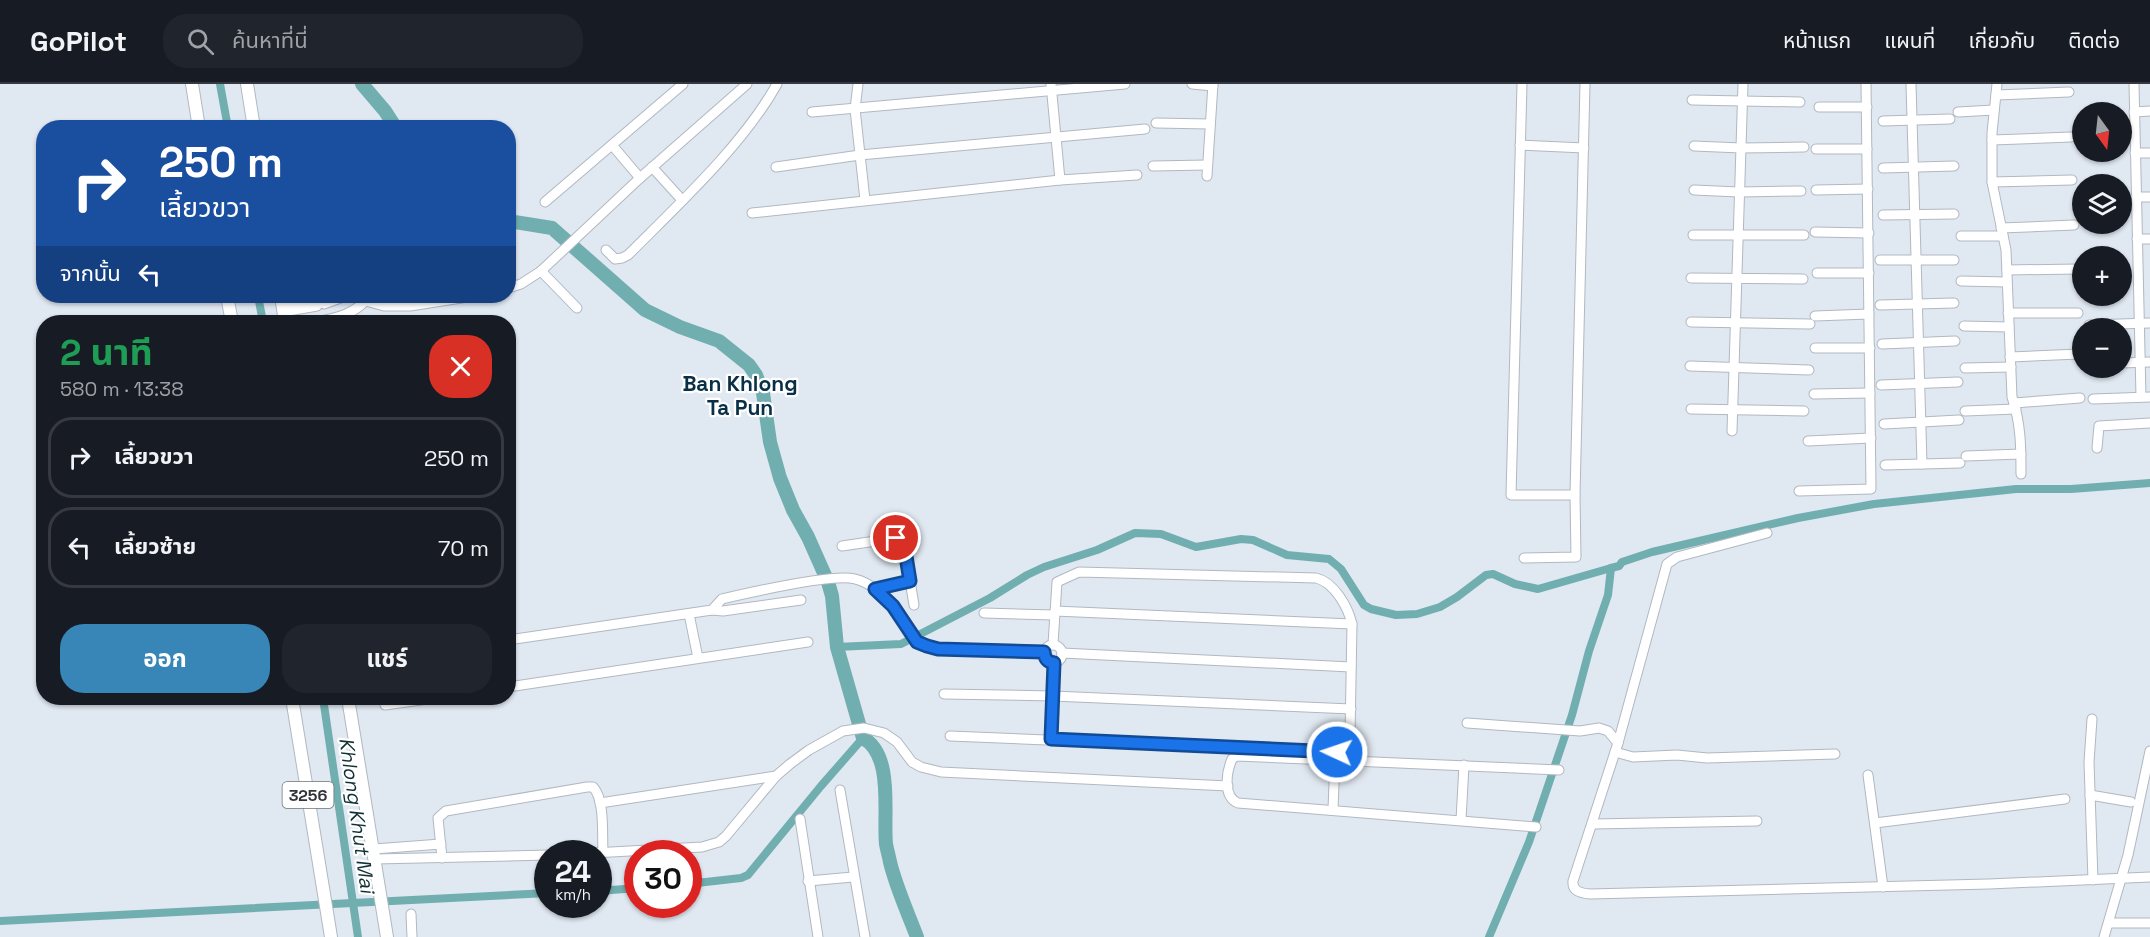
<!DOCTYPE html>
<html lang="th">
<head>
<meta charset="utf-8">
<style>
	:root { --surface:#171b24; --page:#20242c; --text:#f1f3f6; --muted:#9ea1a6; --line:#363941; --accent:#3886b8 }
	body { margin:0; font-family:"Space Grotesk","Noto Sans Thai",sans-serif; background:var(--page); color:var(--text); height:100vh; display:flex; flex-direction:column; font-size:22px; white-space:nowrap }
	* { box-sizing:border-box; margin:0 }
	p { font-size:20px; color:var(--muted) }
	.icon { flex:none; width:33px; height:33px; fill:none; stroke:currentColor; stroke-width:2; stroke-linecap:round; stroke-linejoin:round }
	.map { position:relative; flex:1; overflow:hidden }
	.drawer { position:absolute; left:36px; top:231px; width:480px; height:390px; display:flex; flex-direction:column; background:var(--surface); border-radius:24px; box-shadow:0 2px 4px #0004 }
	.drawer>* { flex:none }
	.top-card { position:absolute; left:36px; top:36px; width:480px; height:183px; border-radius:24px; box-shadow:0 2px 4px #0004; background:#1a4fa0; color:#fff; overflow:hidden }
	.needle { width:39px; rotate:165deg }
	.buttons { position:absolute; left:2072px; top:18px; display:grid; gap:12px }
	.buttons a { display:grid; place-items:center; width:60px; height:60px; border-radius:50%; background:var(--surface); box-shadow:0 2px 4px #0004; font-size:30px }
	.speed { position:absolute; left:534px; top:756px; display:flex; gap:12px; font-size:30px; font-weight:700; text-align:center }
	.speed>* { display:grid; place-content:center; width:78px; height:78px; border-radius:50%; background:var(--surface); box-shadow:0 2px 4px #0004; line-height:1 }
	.speed small { font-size:15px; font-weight:400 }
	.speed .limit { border:9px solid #d22; background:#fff; color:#111 }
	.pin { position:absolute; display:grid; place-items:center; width:51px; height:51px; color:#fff; margin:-26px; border:3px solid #fff; border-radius:50%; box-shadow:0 2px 6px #0007 }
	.me { position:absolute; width:66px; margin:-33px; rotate:273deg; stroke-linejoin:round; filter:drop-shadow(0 0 4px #0008) }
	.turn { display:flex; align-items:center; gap:21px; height:126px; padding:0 24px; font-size:27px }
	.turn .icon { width:78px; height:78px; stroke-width:2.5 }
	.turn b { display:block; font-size:42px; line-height:51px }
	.then { display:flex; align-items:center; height:57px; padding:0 24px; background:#0003; gap:12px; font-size:22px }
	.round { display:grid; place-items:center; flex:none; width:63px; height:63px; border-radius:24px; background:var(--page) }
	.summary { display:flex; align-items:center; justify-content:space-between; height:102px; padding:0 24px }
	h1 { font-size:36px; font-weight:700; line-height:45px; color:#1e9e55 }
	.cta { display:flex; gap:12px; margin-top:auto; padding:12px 24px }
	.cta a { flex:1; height:69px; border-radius:24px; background:var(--accent); color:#fff; font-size:24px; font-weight:700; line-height:69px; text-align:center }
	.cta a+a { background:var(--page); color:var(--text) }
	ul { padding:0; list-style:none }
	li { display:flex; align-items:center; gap:18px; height:81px; margin:0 12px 9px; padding:0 12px; border:3px solid var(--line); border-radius:24px }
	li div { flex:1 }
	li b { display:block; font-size:22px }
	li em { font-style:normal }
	header { display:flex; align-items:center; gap:36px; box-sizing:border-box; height:84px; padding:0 30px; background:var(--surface); border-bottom:2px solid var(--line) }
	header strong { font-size:28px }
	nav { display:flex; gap:33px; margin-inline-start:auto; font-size:21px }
	.search { width:420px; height:54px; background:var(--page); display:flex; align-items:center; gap:15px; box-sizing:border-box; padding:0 21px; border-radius:24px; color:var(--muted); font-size:22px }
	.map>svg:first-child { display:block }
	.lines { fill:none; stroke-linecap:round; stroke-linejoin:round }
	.canal { stroke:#71aeb0; stroke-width:8 }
	.river { stroke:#71aeb0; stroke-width:14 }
	.minor-casing { stroke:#b1b8c1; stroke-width:11 }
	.major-casing { stroke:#b1b8c1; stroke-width:14 }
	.minor { stroke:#fff; stroke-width:9 }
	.major { stroke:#fff; stroke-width:12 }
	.route-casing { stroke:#114b97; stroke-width:15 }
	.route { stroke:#1a73e8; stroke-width:10 }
	.labels { text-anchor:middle; stroke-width:4.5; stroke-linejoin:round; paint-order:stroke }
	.shield { fill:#fff; stroke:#707274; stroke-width:1.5 }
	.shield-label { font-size:16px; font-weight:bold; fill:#323538 }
	.water-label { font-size:20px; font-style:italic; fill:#103031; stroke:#fff }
	.quarter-label { font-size:21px; font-weight:bold; fill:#093047; stroke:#fff }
</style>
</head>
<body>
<header>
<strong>GoPilot</strong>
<div class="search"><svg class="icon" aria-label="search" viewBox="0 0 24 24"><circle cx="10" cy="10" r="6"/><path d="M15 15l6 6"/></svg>ค้นหาที่นี่</div>
<nav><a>หน้าแรก</a><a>แผนที่</a><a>เกี่ยวกับ</a><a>ติดต่อ</a></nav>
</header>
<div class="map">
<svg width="2150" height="853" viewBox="0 0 2150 853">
	<rect width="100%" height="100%" fill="#e0e8f1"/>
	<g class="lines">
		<g class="canal">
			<polyline points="220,0 228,44"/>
			<polyline points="258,212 263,238"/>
			<polyline points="837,563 901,560 990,514 1027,491 1044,483 1097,466 1135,449 1161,450 1196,463 1241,455 1253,456 1287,471 1329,475 1341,485 1364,521 1371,525 1396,531 1417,530 1440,523 1457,513 1486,491 1493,490 1515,500 1538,505 1611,484 1619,482 1622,478 1652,468 1798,434 1874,420 2016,405 2071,405 2150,399"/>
			<polyline points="323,614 358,853"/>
			<polyline points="688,800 741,794 748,791 821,702 863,654"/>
			<polyline points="598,807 638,804"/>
			<polyline points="0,837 548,809"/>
			<polyline points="1489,853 1529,758 1572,631 1589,567 1608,511 1611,484"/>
		</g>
		<g class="river">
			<polyline points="362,0 385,27 396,44"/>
			<path d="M508 137 552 144 645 226 680 243 719 257 749 281 756 291 763 309 770 358 780 394 793 426 808 453 828 498 832 512 837 563 863 654C894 671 883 730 886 760 887 766 889 772 890 778 896 803 908 829 917 853"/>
		</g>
		<g class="minor-casing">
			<g id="minor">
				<polyline points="858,0 855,25 865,116"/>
				<polyline points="1051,0 1060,96"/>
				<polyline points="1192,0 1213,2"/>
				<polyline points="1522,0 1511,411 1575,411"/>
				<polyline points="1911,0 1922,380"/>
				<path d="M1997 0 1992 49V98L2006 166 2012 313C2021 340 2021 363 2021 390"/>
				<polyline points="2134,0 2141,313"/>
				<polyline points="1996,11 2069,8"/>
				<polyline points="1692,16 1800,18"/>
				<polyline points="1819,23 1867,23"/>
				<polyline points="812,28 1125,0"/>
				<polyline points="1958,28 1994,26"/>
				<polyline points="2134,28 2150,27"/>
				<polyline points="1883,37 1950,35"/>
				<polyline points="1156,39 1210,40"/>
				<polyline points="1992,56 2071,53"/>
				<polyline points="612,61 640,94"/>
				<polyline points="1520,61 1584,64"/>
				<polyline points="1694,62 1741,64 1804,63"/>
				<polyline points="1816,65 1867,65"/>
				<polyline points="2135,69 2150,69"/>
				<polyline points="1153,82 1207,81"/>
				<polyline points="652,83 682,116"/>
				<polyline points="776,83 860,71 1145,45"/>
				<polyline points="1883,84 1954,82"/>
				<polyline points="1207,92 1213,0"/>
				<polyline points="1992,98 2072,96"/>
				<polyline points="1694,106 1739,108 1801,107"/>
				<polyline points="1816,106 1868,105"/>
				<polyline points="2136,113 2150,113"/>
				<polyline points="545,118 683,0"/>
				<polyline points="752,129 1060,96 1137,91"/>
				<polyline points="1883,131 1954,130"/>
				<polyline points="2001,144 2074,141"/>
				<polyline points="1815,148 1869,149"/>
				<polyline points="1693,151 1804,151"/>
				<polyline points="1961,152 2003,152"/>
				<polyline points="2137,155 2150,155"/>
				<path d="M606 166 615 175 622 174 628 171C678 121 743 61 777 0"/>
				<polyline points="1880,176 1954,176"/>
				<polyline points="2007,186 2077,185"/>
				<polyline points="541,187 577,224"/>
				<polyline points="1817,189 1869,189"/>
				<polyline points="1691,194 1803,195"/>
				<polyline points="1961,197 2007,198"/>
				<polyline points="508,204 521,200 541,187 640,94 747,0"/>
				<polyline points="323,212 351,213 384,222 410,222 474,212"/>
				<polyline points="282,220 315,214"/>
				<polyline points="324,220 343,213"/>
				<polyline points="1880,221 1954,219"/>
				<polyline points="283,228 317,222"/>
				<polyline points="2008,229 2078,229"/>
				<polyline points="1815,232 1869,230"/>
				<path d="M315 238C336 234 354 231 369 213"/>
				<polyline points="1691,238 1810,240"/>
				<polyline points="2089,241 2150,239"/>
				<polyline points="1964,242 2009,243"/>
				<polyline points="1882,260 1955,257"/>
				<polyline points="1815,264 1870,264"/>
				<polyline points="2010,273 2079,270"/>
				<polyline points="2121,279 2150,278"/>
				<polyline points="1690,282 1809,286"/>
				<polyline points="1965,284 2011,283"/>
				<polyline points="1881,301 1958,298"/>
				<polyline points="1814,310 1870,309"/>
				<polyline points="2093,315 2150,313"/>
				<polyline points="2014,319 2080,314"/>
				<polyline points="1691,325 1804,327"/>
				<polyline points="1965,327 2016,325"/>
				<polyline points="1884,340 1959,336"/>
				<polyline points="1732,347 1743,0"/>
				<polyline points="1808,357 1871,354"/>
				<polyline points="2097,364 2099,342 2150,339"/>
				<polyline points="1966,372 2021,370"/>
				<polyline points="1885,381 1960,379"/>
				<polyline points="1799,407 1871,405 1866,0"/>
				<path d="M1767 449 1677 473 1667 480 1618 659 1573 797C1572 807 1580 809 1590 810L1989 800 2150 793"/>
				<polyline points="842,462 896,454 904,460 914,521"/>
				<polyline points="1524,474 1576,473 1575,411 1585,0"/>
				<polyline points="875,505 910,497"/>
				<polyline points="712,526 723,527 801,516"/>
				<polyline points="1055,527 1352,540"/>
				<polyline points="984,529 1054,531"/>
				<polyline points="689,530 698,574"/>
				<path d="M508 556 712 526 722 515C748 509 833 489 855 495 871 499 882 510 892 522 910 542 908 558 938 565L1044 568"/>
				<circle cx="1053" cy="570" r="9"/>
				<polyline points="1062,569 1351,583"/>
				<polyline points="508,603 808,558"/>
				<polyline points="944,610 1053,612 1351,625"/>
				<polyline points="385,621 435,614"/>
				<polyline points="2092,635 2089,678 2093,796"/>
				<polyline points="1467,639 1580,647 1599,644 1608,647 1618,659"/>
				<path d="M950 652 1337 668 1343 664 1350 651 1352 540C1348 523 1334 498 1316 494L1079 488 1057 498 1053 560"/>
				<polyline points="1051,655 1054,579"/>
				<polyline points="1615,668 1633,673 1677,671 1707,674 1835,670"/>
				<polyline points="1868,691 1883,803"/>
				<polyline points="840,706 865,853"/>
				<polyline points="2090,711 2131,718"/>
				<polyline points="600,719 776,692"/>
				<polyline points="1333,725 1335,677"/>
				<polyline points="800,735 818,853"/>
				<polyline points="1461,736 1464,681"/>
				<polyline points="1875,739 2065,715"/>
				<polyline points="1593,740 1757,737"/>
				<path d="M1536 743 1238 719C1223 713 1226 689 1232 675L1237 672 1559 686"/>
				<polyline points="374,765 441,760"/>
				<polyline points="575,770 702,763 719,758 726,752 776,692 790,680 809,666 843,647 864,644 884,649 897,658 912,678 921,683 941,688 1228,702"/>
				<path d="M442 774 438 734 446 727 587 703H593C605 715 602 751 603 768"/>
				<polyline points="375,775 548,771"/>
				<polyline points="808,797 853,793"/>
				<polyline points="411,830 412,853"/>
				<polyline points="2109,839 2150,839"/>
				<polyline points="2104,853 2128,771 2150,667"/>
			</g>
		</g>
		<g class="major-casing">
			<g id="major">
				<polyline points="192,0 199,44"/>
				<polyline points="247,0 254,44"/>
				<polyline points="227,212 232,238"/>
				<polyline points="281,212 285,238"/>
				<polyline points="292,614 331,853"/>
				<polyline points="348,614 387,853"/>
			</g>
		</g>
		<use href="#minor" class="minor"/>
		<use href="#major" class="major"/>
	</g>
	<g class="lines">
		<g class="route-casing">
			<path id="route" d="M896 454 904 460 910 497 875 505 893 522 917 558 927 562 938 565 1044 568C1045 575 1047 578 1054 579L1051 655 1337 668"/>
		</g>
		<use href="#route" class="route"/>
	</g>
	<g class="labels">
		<rect class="shield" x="282.5" y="698" width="51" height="26" rx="4.5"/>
		<g class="shield-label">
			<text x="308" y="717">3256</text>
		</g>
		<g class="water-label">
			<text transform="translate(357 731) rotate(82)" y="7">Khlong Khut Mai</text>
		</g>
		<g class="quarter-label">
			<text x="740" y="307">Ban Khlong<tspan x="740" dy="24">Ta Pun</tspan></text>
		</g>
	</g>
</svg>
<div class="buttons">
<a><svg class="needle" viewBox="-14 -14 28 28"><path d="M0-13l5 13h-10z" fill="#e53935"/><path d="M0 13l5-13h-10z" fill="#9ea1a6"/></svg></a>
<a><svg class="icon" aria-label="layers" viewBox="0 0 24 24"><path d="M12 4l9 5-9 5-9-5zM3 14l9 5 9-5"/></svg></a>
<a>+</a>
<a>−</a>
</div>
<div class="speed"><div>24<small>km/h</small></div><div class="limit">30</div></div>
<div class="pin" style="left:896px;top:454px;background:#d93025"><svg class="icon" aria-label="arrive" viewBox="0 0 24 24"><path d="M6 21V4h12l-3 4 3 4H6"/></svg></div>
<svg class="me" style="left:1337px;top:668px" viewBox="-20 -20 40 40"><circle r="17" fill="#1a73e8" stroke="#fff" stroke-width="3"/><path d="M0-11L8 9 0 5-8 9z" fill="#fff"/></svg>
<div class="top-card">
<div class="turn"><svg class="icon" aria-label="right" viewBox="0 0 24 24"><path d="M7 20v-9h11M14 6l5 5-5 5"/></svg><div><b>250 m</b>เลี้ยวขวา</div></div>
<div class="then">จากนั้น<svg class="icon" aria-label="left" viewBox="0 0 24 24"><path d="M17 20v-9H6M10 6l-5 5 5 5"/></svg></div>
</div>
<section class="drawer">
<div class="summary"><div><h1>2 นาที</h1><p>580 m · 13:38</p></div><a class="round" style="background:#d93025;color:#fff"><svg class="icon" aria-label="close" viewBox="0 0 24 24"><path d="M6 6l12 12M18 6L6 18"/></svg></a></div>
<ul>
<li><svg class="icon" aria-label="right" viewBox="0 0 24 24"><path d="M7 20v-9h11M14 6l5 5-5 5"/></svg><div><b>เลี้ยวขวา</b></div><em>250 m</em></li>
<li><svg class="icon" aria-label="left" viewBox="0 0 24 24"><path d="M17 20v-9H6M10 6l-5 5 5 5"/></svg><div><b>เลี้ยวซ้าย</b></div><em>70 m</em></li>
</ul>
<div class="cta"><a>ออก</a><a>แชร์</a></div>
</section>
</div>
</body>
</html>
